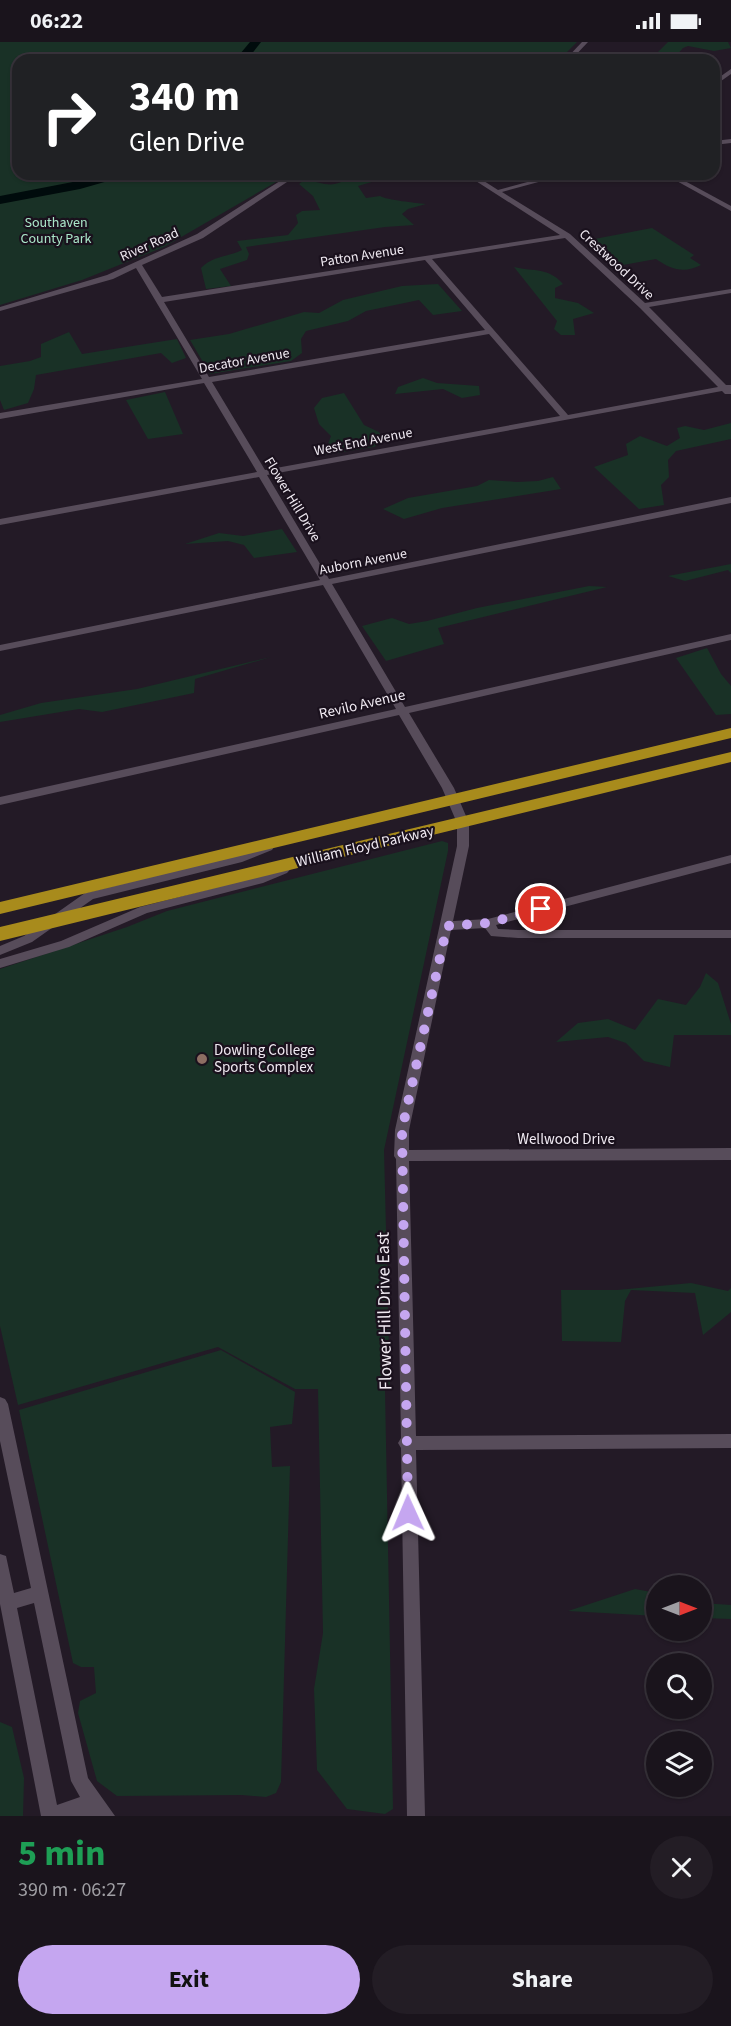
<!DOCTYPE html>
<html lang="en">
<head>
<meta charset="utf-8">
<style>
	:root { --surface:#1a141c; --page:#231d25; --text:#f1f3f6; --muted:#9f9ea3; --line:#38333b; --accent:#c5a6f0 }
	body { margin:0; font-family:"Source Sans 3",sans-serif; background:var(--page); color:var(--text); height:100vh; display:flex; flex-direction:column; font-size:22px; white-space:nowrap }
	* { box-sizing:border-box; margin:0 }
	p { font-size:20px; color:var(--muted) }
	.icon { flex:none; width:33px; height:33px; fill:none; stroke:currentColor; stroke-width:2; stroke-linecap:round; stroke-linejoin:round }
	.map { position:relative; height:1774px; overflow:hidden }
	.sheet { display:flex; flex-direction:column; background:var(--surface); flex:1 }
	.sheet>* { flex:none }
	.top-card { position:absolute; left:12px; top:12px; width:708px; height:126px; border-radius:18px; box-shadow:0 2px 4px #0004,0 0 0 2px var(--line); background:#202124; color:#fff; overflow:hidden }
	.needle { width:39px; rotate:90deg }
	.buttons { position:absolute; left:646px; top:1533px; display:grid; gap:12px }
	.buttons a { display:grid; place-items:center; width:66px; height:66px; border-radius:50%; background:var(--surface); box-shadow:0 2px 4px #0004,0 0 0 2px var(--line); font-size:30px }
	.pin { position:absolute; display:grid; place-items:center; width:51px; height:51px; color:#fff; margin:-26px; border:3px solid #fff; border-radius:50%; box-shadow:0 2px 6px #0007 }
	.me { position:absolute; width:66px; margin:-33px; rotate:359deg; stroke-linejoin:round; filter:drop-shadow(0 0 4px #0008) }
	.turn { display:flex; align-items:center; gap:21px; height:126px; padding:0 18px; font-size:27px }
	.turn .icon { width:78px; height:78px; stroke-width:2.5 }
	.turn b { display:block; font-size:42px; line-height:51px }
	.round { display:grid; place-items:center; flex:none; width:63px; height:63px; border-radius:32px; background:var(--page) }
	.overview { display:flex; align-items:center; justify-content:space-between; height:102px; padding:0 18px }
	h1 { font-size:36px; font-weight:700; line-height:45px; color:#1e9e55 }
	.action { display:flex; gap:12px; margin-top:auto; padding:12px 18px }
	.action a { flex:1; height:69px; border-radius:36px; background:var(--accent); color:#111; font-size:24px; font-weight:700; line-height:69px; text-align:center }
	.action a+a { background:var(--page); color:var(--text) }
	.status { display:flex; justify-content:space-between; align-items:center; height:42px; padding:0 30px; background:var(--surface); direction:ltr }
	.status svg { height:16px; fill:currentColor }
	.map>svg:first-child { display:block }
	.green { fill:#193126 }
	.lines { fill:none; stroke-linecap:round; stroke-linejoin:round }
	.river { fill:#000b0c; fill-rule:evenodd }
	.minor { fill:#574c5a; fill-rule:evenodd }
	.highway { fill:#a88b1c; fill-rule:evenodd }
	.route { stroke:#c5a6f0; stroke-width:10; stroke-dasharray:0 18 }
	.education-dot { fill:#8d6e63; stroke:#1a111d; stroke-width:2 }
	.labels { text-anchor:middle; stroke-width:4.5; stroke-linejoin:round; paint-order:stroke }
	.far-park-label { font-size:14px; fill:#aae7c9; stroke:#1a111d }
	.far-street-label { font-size:14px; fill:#f0eaf2; stroke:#1a111d }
	.street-label { font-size:15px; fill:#f0eaf2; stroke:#1a111d }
	.poi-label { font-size:15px; fill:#f0eaf2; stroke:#1a111d; text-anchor:start }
	.near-street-label { font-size:18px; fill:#f0eaf2; stroke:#1a111d }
</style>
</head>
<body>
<div class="status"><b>06:22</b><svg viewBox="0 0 49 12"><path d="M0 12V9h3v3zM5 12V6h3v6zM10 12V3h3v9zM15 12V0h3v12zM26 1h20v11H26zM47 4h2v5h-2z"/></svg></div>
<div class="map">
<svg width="731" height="1774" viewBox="0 0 731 1774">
	<rect width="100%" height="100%" fill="#231a26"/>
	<g class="green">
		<polygon points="0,0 577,0 559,18 18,18 18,132 290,132 164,205 82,238 0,263"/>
		<polygon points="668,0 728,0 731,6 714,9 688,4 683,6 672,18 658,18 664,14 658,10"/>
		<path d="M355 132H399L358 144 366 156 380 154C387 158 416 161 426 162L408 167 402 172 414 183 385 185 246 205 249 212 247 218 220 227 231 244 206 247 201 226C212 214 228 215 242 208L237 199 288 193 298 181 296 173 302 169 320 168 313 154 299 142 305 137C328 143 334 147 355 132Z"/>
		<path d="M652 186 694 213 690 216 701 223C684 232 670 227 656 217L612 225 584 199Z"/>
		<path d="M514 225C535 230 548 225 563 242L555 246V256L578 261 594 271 573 277 575 293H561L554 287 557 279Z"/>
		<polygon points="438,242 462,269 433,273 419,258 366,269 348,279 306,289 301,297 302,311 291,319 210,332 190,298 229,292 304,270 319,271 343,258 402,244"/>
		<polygon points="69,290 82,312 177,297 186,316 172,321 161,311 36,333 34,347 28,361 4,368 0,358 0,324 30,319 41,315 41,302"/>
		<polygon points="423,336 437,341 479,344 480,353 462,356 443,347 395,352 398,345"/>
		<polygon points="165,350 183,392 148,397 126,358"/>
		<polygon points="344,351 364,383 379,390 385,399 374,405 324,413 331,394 319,382 314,366 322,356"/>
		<polygon points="731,381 731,397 676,409 668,418 669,435 661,443 664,463 639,467 594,425 628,413 626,402 640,394 667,404 680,396 677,386 685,384 704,388"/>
		<polygon points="553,435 561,447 442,466 404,477 383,467 408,456 477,444 489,438 517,440 538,439"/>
		<polygon points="282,487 297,510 254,516 244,503 228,499 185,502 219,491 243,494"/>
		<polygon points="731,522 731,531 728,528 685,539 668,534"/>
		<polygon points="589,544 607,545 438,586 444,602 386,619 362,584 392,576 409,582 427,579 477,566"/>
		<polygon points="707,606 721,632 731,644 731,672 716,673 676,616"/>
		<polygon points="271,615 195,637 194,651 102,670 79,667 0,680 0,673 41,661 137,647"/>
		<polygon points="442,799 448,801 448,809 384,1108 390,1347 385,1348 393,1767 385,1772 347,1767 317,1728 314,1647 323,1591 318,1347 295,1347 218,1305 18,1363 0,1284 0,927 127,885 167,869"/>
		<polygon points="706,931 718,941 731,982 731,993 674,993 670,1025 644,1019 626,1001 608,995 556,1000 578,981 608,977 635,988 658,957 686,963 700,945"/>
		<polygon points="691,1241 728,1249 731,1246 731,1270 703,1293 695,1251 631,1248 625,1259 621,1300 562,1299 561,1248 617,1248"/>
		<polygon points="221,1308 295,1350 292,1382 270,1385 272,1425 290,1424 281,1740 276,1751 266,1755 242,1753 117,1754 97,1739 78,1671 80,1659 96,1651 94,1625 81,1625 73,1621 19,1368"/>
		<polygon points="635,1547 657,1551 657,1574 568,1569"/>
		<polygon points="702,1561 731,1563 731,1577 702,1576"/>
		<polygon points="0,1680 12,1685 24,1736 23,1774 0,1774"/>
	</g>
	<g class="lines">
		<g class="river">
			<polygon points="250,0 261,0 247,18 235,18"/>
			<polygon points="104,132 117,132 115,137 80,147 0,162 0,154 78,139"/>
		</g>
		<g class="minor">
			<polygon points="582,0 588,0 571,18 565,18"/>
			<polygon points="731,27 731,32 714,44 714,39"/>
			<polygon points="731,97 731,101 714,103 714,99"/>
			<path d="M291 132H299L203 196 142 223 162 255 560 193 465 132H473L498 148 557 132H568L502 150 570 192 645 261 731 247V251L649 265 726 343H731V352H725L722 349 267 433 329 537 731 455V461L332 542 405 665 731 592V598L409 671 454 746 469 781V804L453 879 488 877 731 813V821L496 883 498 887 518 888H731V896H518L491 894 485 886 451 888 409 1088V1108L731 1106V1118L409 1119 416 1394 731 1392V1406L416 1408 425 1774H407L401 1406 398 1401 401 1396 396 1117 394 1114 395 1088 457 804V781L442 746 399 673 0 763V755L396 667 323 543 0 609V603L320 538 259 435 0 483V477L257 430 204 341 0 377V371L202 337 136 226 113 237 0 269V265L107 233 197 192ZM565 196 640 266 718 345 568 373 432 217ZM425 218 485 288 209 335 164 260ZM489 292 560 374 265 428 212 340Z"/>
			<polygon points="664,132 672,132 731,164 731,169"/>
			<polygon points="268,801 272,802 274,805 272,808 242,820 93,857 32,900 0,913 0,904 24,894 85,851 239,813"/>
			<polygon points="289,818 295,822 287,831 263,841 147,871 69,905 0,926 0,917 61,899 140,865 256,835 279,825"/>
			<path d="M0 1355 5 1357 8 1362 88 1736 115 1774H41L0 1562V1512L6 1514 14 1551 31 1546 0 1399ZM34 1561 71 1739 80 1755 57 1763 17 1566Z"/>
		</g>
		<g class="highway">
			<polygon points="731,686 731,696 0,872 0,860"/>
			<polygon points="731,710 731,720 0,899 0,885"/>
		</g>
	</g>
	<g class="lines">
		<polyline class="route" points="408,1471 402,1088 447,884 488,881 541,867"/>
	</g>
	<circle class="education-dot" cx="202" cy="1017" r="6"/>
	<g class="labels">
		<g class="far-park-label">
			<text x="56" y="185">Southaven<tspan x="56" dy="16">County Park</tspan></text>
		</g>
		<g class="far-street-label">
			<text transform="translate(149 202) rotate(-24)" y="5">River Road</text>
			<text transform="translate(362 213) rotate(-9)" y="5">Patton Avenue</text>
			<text transform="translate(617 222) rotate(43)" y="5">Crestwood Drive</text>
			<text transform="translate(244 318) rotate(-10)" y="5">Decator Avenue</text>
			<text transform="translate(363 399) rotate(-11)" y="5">West End Avenue</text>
			<text transform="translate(293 457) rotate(59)" y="5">Flower Hill Drive</text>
			<text transform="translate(363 519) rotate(-11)" y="5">Auborn Avenue</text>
		</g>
		<g class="street-label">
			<text transform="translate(362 662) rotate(-13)" y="5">Revilo Avenue</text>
			<text transform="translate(365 804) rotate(-13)" y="5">William Floyd Parkway</text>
			<text x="566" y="1102">Wellwood Drive</text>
		</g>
		<g class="poi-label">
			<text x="214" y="1013">Dowling College<tspan x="214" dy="17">Sports Complex</tspan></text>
		</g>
		<g class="near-street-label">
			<text transform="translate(384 1269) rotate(-91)" y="6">Flower Hill Drive East</text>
		</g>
	</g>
</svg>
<div class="buttons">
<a><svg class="needle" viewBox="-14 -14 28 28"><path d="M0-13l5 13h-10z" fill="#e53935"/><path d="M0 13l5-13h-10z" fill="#9f9ea3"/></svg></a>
<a><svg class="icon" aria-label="search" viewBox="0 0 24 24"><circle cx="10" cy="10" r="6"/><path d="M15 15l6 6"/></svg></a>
<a><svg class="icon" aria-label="layers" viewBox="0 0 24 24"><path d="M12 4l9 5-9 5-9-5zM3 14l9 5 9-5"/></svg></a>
</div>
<div class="pin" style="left:541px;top:867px;background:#d93025"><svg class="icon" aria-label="arrive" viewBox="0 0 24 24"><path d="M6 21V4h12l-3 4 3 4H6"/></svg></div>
<svg class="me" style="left:408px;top:1471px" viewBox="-20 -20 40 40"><path d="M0-17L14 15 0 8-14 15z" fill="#c5a6f0" stroke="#fff" stroke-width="4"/></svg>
<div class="top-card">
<div class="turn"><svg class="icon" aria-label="right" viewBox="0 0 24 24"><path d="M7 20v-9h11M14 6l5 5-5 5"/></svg><div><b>340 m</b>Glen Drive</div></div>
</div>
</div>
<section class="sheet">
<div class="overview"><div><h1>5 min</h1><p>390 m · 06:27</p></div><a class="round"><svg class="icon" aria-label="close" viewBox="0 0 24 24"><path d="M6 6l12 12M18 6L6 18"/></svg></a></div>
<div class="action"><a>Exit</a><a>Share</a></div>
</section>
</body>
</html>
